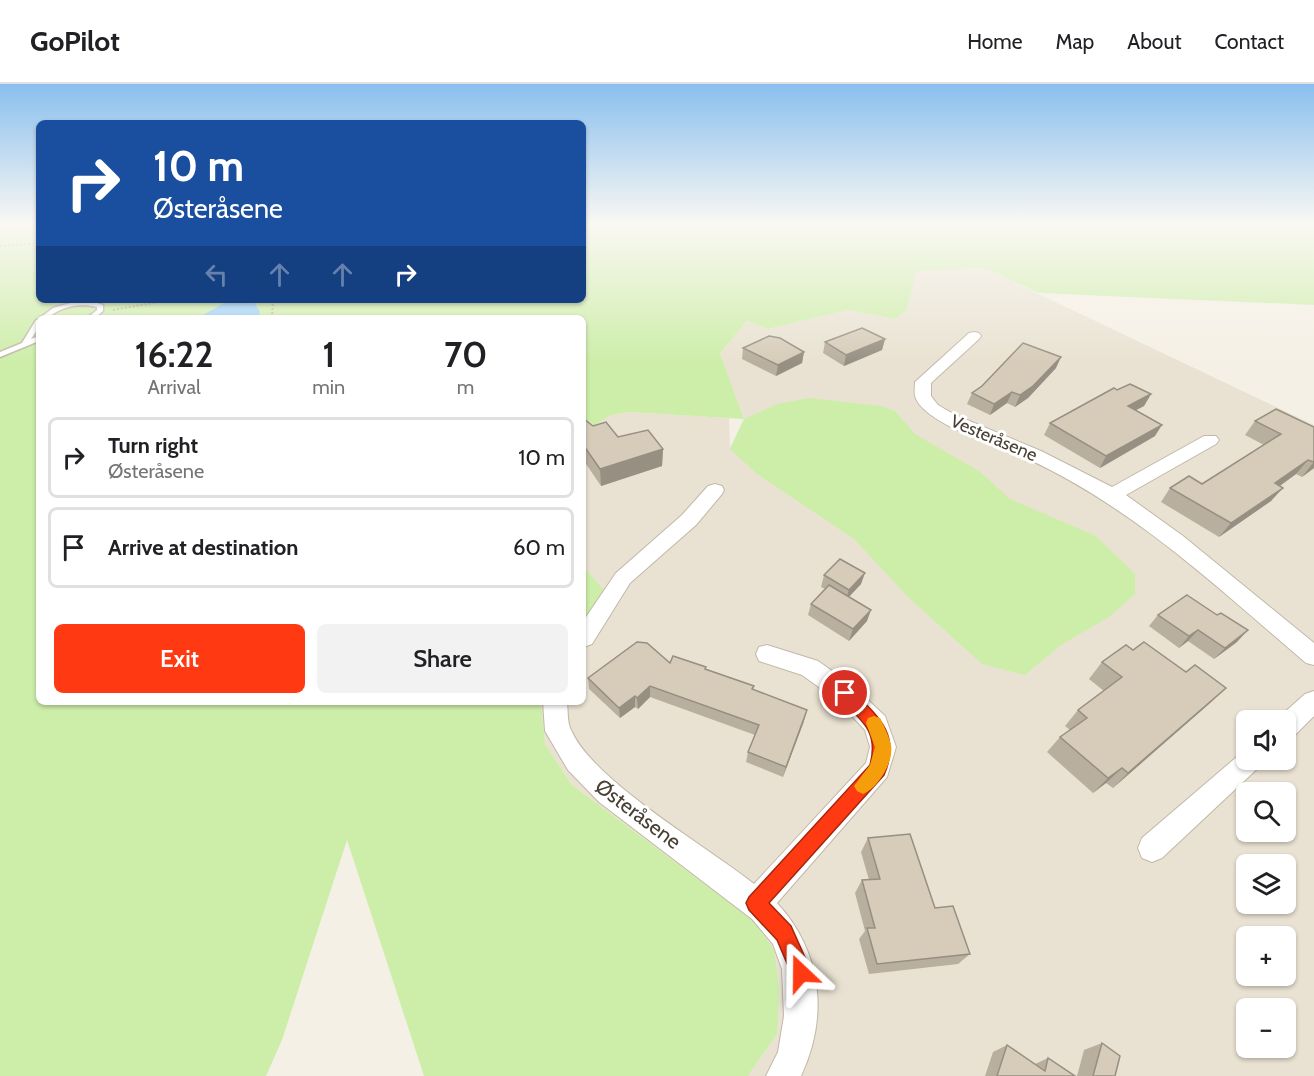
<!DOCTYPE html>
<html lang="en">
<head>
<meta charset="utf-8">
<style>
	:root { --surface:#fff; --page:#f2f2f2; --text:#202124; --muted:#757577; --line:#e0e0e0; --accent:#ff3a12 }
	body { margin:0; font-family:Cabin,sans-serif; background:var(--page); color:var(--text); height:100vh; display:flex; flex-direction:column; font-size:22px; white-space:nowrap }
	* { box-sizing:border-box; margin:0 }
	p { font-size:20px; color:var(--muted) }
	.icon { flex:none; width:33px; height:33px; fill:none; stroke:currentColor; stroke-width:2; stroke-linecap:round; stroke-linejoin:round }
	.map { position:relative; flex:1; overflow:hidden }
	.sheet { position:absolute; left:36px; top:231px; width:550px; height:390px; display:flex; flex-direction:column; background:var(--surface); border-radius:9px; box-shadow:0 2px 4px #0004 }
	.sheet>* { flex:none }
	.top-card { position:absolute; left:36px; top:36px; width:550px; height:183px; border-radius:9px; box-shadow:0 2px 4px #0004; background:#1a4fa0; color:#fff; overflow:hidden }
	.buttons { position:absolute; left:1236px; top:626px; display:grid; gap:12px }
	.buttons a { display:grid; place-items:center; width:60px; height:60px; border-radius:9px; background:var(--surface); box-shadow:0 2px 4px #0004; font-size:30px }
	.pin { position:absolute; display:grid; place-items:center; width:51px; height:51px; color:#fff; margin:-26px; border:3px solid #fff; border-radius:50%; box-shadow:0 2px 6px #0007 }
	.me { position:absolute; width:66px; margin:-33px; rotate:337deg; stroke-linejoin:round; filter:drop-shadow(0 0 4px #0008) }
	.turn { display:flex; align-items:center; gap:21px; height:126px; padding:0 18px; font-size:27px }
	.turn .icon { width:78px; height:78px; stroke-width:2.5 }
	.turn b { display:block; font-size:42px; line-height:51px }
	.lanes { display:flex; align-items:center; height:57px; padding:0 18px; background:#0003; justify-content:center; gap:30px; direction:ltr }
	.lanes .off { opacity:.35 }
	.eta { display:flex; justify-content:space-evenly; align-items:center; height:102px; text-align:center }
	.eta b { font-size:36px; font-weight:600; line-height:42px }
	.button { display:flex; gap:12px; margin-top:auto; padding:12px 18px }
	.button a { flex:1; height:69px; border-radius:9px; background:var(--accent); color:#fff; font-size:24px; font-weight:600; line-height:69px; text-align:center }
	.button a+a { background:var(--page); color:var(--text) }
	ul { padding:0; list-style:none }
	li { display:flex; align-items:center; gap:18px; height:81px; margin:0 12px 9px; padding:0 6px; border:3px solid var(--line); border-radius:9px }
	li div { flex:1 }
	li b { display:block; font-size:22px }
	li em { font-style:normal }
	header { display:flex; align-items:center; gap:36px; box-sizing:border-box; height:84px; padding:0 30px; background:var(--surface); border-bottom:2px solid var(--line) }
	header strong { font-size:28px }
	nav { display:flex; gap:33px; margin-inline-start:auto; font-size:21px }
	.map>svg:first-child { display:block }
	.residential { fill:#e9e2d2; fill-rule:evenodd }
	.green { fill:#cdeea9 }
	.water { fill:#9ad0f8 }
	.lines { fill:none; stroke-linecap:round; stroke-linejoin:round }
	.service-casing { stroke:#c1b8a7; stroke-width:3 }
	.minor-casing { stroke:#c1b8a7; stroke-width:2 }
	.path { stroke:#c5b596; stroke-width:2; stroke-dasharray:2 2; stroke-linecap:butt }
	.service { fill:#fff; fill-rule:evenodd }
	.minor { fill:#fff; fill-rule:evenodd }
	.wall { fill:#b9af9f }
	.shaded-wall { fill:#968f82 }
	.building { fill:#d7ccb9; stroke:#968f82; stroke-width:1.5 }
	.route { fill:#ff3a12; stroke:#a6260c; stroke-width:1.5 }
	.slow { fill:#f59e0b }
	.labels { text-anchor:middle; stroke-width:6; stroke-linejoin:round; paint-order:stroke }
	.street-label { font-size:18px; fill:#484034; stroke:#fff }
	.near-street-label { font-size:21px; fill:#484034; stroke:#fff }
</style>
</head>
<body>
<header>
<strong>GoPilot</strong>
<nav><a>Home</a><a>Map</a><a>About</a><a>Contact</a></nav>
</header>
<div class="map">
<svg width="1314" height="992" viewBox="0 0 1314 992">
	<rect width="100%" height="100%" fill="#f5f0e5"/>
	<path class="residential" d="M984 184 1314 341V992H748L777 950 754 837 572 701 545 660 541 618H584V535L604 506 584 483V348L611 331 629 328 729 334 730 364 744 335 720 269 747 237 768 245 848 226 895 235 907 226 915 187ZM1246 636H1286V675H1246ZM1246 708H1286V747H1246ZM1246 780H1286V819H1246ZM1246 852H1286V891H1246ZM1246 924H1286V963H1246Z"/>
	<g class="green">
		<polygon points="0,140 39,140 39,216 584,216 584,140 1314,140 1314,221 1038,209 984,184 916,187 907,226 895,235 848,226 768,245 747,237 720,269 744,335 777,320 809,314 881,322 895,327 915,350 979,387 1010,415 1096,452 1135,490 1135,510 1109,533 1061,561 1025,591 982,580 909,514 854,455 757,390 730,365 744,335 629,328 611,331 584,348 584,234 39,234 39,618 541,618 545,660 572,701 754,837 774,866 779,905 777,950 748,992 424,992 347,756 282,956 266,992 0,992"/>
		<polygon points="584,483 604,506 584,535"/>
	</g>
	<polygon class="water" points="229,216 253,216 260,228 257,234 198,234"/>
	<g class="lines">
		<g class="service-casing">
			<g id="service">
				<path d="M78 217 94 218 103 221V227L95 234H87L97 226V223C84 220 70 221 58 227 51 231 49 234 40 234L53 224Z"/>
				<polygon points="36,236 39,236 39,243 31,255 39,252 39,257 0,273 0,268 22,259"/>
			</g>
		</g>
		<g class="minor-casing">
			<g id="minor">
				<path d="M974 248 979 249 981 252 979 255 931 299V312L938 321 955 331 1041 367 1112 403 1204 352H1216L1219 356 1216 360 1126 411 1183 452 1314 559V581L1306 579C1218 504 1134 424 1028 375 1002 363 923 340 915 312 914 308 915 302 915 298L969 249Z"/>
				<polygon points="715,400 722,402 724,406 722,410 696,441 630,499 592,560 584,563 584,536 616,489 682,431 708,402"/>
				<path d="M767 561 818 577 853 602 885 632 896 663 887 693 777 819C822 868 829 932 801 992H766L778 968 784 932 782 885 773 860 752 835 599 718 568 686 545 647 543 618H567C568 626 567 638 571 646 593 697 708 763 754 800L866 679 870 663 865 646 837 616 802 591 759 577 756 570 759 563Z"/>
				<polygon points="1314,607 1314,632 1295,651 1286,654 1286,636 1277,635 1305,610"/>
				<polygon points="1246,665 1246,675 1263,675 1259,683 1162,774 1152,778 1142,774 1138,764 1142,754"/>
			</g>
		</g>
		<g class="path">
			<polyline points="0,146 39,144"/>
			<polyline points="0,162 39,159"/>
			<polyline points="113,226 170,216"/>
			<polyline points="272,234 273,216"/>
		</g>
		<use href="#service" class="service"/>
		<use href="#minor" class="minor"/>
	</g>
	<g class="wall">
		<polygon points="885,255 882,266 844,282 823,269 825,258"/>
		<polygon points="743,264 804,268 802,279 776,292 742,275"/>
		<polygon points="1056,284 1028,314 1015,323 1007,319 990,331 967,320 972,309"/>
		<polygon points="1151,310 1144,322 1135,326 1155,352 1100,384 1044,351 1050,339"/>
		<polygon points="584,335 593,342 618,353 663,365 662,382 601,402 584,377"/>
		<polygon points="1255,337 1314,343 1314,384 1302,393 1296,390 1280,402 1271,417 1219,453 1161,418 1170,404 1202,400 1264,361 1245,351"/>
		<polygon points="824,491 861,500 849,513 867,537 849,557 808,531 811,520 825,505 821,503"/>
		<polygon points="1158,531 1237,558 1214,575 1188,557 1179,564 1149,542"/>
		<polygon points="1133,566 1226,604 1113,704 1106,699 1093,709 1047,668 1060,653 1070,646 1065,642 1078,626 1104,607 1089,595 1102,578"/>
		<polygon points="670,579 706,583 706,585 753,605 804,637 783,693 746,678 748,668 755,651 650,613 638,625 635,623 620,634 589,605 588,594"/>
		<polygon points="868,754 935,824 970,870 958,880 869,890 859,855 865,847 855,809 862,796 869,796 861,768"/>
		<polygon points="1102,959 1115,992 1077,992 1084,966"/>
		<polygon points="1007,961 1035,980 1048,974 1075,992 985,992 993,968"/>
	</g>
	<g class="shaded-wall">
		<polygon points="885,255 882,266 844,282 846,271"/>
		<polygon points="804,268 802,279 776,292 778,281"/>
		<polygon points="1061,273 1056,284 1028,314 1015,323 1020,311"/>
		<polygon points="1012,308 1007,319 990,331 994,320"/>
		<polygon points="1151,310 1144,322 1121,334 1128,322"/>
		<polygon points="1162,341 1155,352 1100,384 1106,372"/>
		<polygon points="663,365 662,382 601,402 600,385"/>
		<polygon points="1308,376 1296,390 1264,413 1275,399"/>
		<polygon points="1314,378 1314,384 1302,393 1313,379"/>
		<polygon points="1283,404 1271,417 1219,453 1231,439"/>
		<polygon points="865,489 861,500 845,517 849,506"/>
		<polygon points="871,526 867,537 849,557 853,545"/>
		<polygon points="1198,546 1188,557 1179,564 1189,552"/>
		<polygon points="1248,546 1237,558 1214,575 1225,564"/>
		<polygon points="650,602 650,613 638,625 637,614"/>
		<polygon points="1226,604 1209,620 1113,704 1128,689"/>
		<polygon points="635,612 635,623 620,634 619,624"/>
		<polygon points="807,626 804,637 783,693 786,683"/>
		<polygon points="1122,684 1106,699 1093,709 1108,694"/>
	</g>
	<g class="building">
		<polygon points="862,244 885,255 846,271 825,258"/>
		<polygon points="769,252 780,254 804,268 778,281 743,264"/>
		<polygon points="1023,259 1061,273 1033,302 1020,311 1012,308 994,320 972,309 982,302"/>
		<polygon points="1130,300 1151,310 1128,322 1162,341 1106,372 1050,339 1114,304 1117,306"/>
		<polygon points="1276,325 1314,343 1314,378 1308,376 1275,399 1283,404 1231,439 1170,404 1189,392 1202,400 1281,350 1255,337"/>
		<polygon points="584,335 593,342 606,338 618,353 648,346 663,365 600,385 584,362"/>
		<polygon points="840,475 865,489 849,506 824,491"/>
		<polygon points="829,501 871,526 853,545 811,520"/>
		<polygon points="1187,511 1217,531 1221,529 1248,546 1225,564 1198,546 1189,552 1158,531"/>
		<polygon points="637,558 647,559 670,579 673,572 706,583 705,585 754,602 752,605 807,626 786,683 748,668 759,641 650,602 637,614 635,612 619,624 588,594"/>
		<polygon points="1144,558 1186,588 1195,581 1226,604 1128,689 1122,684 1108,694 1060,653 1087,634 1078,626 1122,593 1102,578 1126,561 1133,566"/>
		<polygon points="910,750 935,824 953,822 970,870 877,880 867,844 875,844 862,796 880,795 868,754"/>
		<polygon points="1102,959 1120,972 1115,992 1093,992"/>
		<polygon points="1007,961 1045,987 1048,974 1075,992 997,992"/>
	</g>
	<linearGradient id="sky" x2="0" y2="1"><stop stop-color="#89bfee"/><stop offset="0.5" stop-color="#faf8f3"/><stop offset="1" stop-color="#faf8f3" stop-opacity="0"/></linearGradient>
	<rect width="1314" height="279" fill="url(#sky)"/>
	<path class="route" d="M845 603 850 605C877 631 902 650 884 691L769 819 791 842 812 889 809 896 801 899 794 896 777 856 749 826 746 819 749 813 870 681C879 647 862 637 839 614L837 609Z"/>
	<path class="slow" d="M874 632 880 634C884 642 889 652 891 661 894 678 878 704 863 710L857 707 854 702 870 681 875 663 866 639 868 634Z"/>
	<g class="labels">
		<g class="street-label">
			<text transform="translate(994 354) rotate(23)" y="6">Vesteråsene</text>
		</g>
		<g class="near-street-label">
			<text transform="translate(638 730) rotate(37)" y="7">Østeråsene</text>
		</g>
	</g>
</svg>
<div class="buttons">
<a><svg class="icon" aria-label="sound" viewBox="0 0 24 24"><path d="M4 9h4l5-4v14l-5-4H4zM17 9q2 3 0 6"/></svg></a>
<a><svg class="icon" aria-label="search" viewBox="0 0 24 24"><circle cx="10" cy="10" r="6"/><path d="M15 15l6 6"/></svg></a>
<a><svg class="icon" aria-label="layers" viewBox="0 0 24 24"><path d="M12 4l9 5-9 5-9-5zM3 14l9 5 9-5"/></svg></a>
<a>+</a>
<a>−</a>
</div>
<div class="pin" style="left:845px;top:609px;background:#d93025"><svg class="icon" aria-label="arrive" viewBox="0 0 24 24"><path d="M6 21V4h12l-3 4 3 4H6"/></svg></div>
<svg class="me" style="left:801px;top:889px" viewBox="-20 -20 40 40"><path d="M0-17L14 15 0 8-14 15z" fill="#ff3a12" stroke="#fff" stroke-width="4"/></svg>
<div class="top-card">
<div class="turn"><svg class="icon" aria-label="right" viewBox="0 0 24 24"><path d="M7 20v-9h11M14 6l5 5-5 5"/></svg><div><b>10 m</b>Østeråsene</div></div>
<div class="lanes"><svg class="icon off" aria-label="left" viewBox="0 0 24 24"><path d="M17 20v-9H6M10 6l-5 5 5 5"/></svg><svg class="icon off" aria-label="ahead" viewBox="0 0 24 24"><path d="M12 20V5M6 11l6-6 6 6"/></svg><svg class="icon off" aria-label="ahead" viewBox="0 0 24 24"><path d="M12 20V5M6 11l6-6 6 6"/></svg><svg class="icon" aria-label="right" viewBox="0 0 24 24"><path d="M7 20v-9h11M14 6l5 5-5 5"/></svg></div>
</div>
<section class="sheet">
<div class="eta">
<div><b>16:22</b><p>Arrival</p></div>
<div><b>1</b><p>min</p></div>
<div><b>70</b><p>m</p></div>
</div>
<ul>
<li><svg class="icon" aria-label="right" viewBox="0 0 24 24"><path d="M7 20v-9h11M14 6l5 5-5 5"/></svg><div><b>Turn right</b><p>Østeråsene</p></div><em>10 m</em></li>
<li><svg class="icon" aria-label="arrive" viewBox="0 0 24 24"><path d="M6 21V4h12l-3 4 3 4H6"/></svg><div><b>Arrive at destination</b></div><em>60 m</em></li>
</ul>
<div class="button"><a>Exit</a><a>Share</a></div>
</section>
</div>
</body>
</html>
